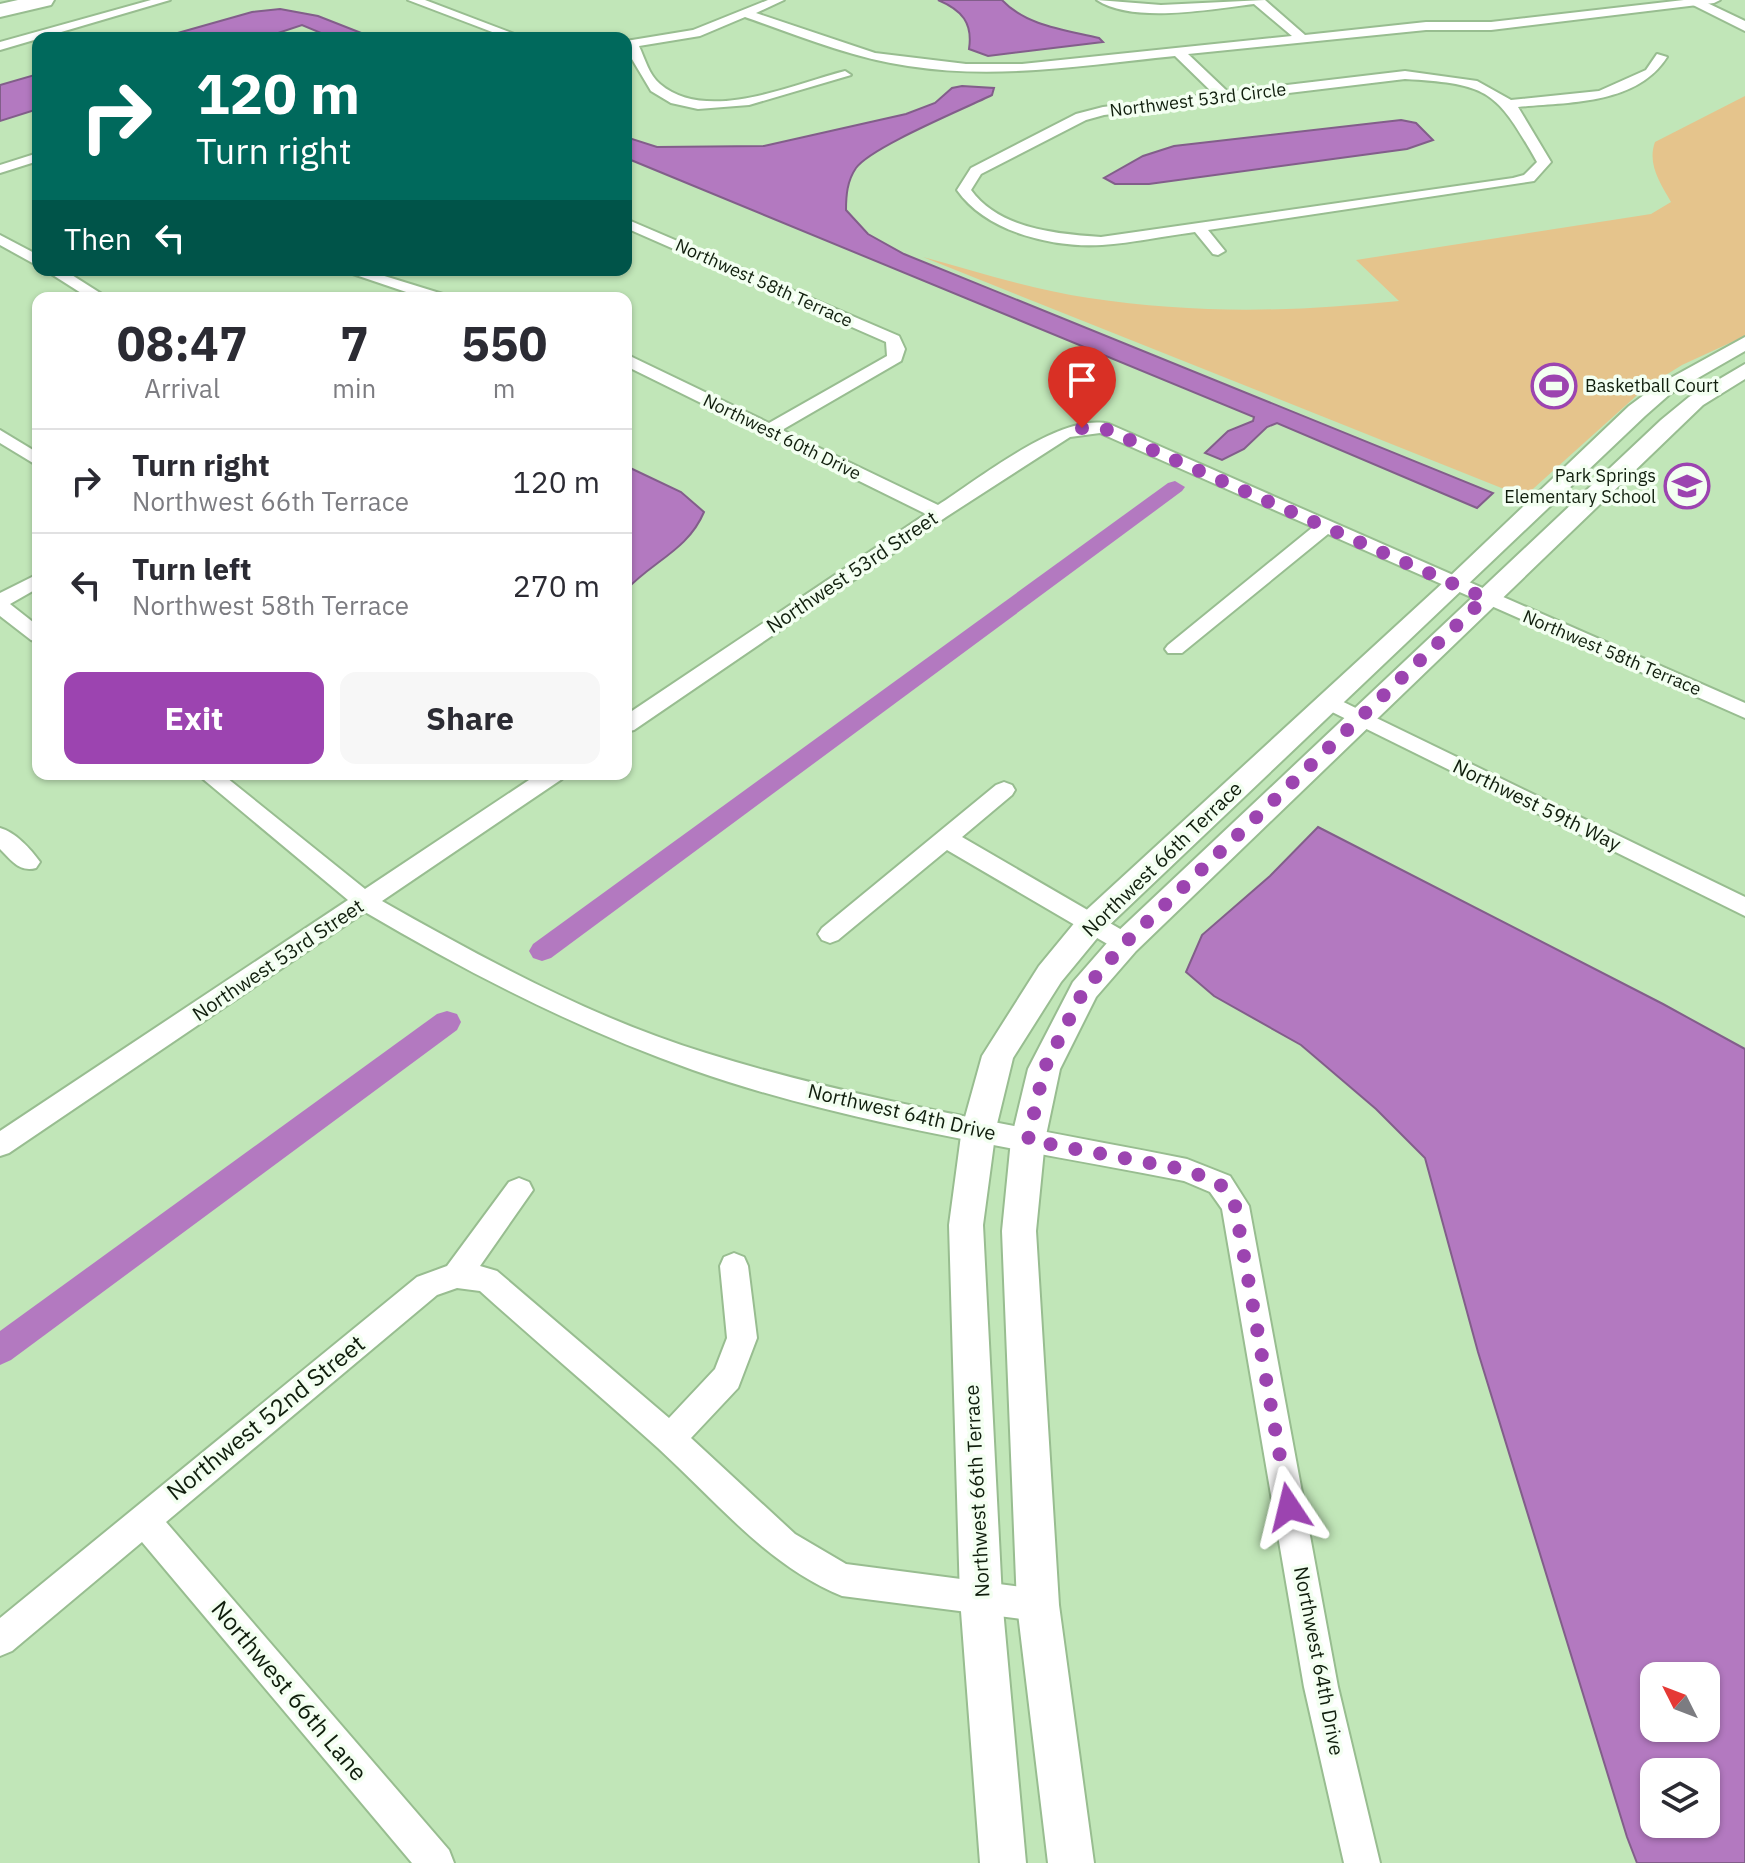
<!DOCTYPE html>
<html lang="en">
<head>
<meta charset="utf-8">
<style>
	:root { --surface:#fff; --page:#f7f7f7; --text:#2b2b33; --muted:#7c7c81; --line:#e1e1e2; --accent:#9c44b0 }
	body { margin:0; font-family:"IBM Plex Sans",sans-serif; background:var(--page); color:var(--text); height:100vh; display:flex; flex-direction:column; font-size:30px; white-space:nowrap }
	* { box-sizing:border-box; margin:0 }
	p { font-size:26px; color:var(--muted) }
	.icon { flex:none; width:44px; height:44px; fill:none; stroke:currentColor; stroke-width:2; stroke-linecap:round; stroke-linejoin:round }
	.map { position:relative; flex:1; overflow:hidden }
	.side { position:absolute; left:32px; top:292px; width:600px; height:488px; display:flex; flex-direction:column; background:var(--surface); border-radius:16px; box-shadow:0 2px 6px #0004 }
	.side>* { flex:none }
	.hud { position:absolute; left:32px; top:32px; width:600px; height:244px; border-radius:16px; box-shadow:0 2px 6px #0004; background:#00695c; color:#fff; overflow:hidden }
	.needle { width:52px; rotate:312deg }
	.controls { position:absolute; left:1640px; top:1662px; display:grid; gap:16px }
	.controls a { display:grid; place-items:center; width:80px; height:80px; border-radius:16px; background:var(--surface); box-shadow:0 2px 6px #0004; font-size:40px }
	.pin { position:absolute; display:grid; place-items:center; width:68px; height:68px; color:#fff; margin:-82px -34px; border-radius:50% 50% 50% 0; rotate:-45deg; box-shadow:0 0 8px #0007 }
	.pin .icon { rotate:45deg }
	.me { position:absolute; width:88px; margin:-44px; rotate:350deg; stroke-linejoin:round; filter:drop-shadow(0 0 6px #0008) }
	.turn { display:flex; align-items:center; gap:28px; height:168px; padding:0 32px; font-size:36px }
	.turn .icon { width:104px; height:104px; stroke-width:2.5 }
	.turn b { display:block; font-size:56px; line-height:68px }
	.then { display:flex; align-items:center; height:76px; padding:0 32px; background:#0003; gap:16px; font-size:30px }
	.eta { display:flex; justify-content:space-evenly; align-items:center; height:136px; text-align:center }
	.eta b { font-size:48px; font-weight:700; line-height:56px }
	.primary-button { display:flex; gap:16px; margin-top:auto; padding:16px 32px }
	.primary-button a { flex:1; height:92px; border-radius:16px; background:var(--accent); color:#fff; font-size:32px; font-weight:700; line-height:92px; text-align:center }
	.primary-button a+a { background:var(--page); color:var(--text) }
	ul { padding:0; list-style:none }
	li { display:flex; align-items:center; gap:24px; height:104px; padding:0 32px; border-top:2px solid var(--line) }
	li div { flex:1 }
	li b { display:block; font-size:30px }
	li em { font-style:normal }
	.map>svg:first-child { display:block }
	.green { fill:#e5c48c }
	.water { fill:#b379c0; stroke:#825e8a; stroke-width:2; fill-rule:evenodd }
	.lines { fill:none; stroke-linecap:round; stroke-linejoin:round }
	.canal { fill:#b379c0; fill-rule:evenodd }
	.minor-casing { stroke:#98bd90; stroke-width:4 }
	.tertiary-casing { stroke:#98bd90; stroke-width:4 }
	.motorway-casing { stroke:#98bd90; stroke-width:4 }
	.minor { fill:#fff; fill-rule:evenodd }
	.tertiary { fill:#fff; fill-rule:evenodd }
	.motorway { fill:#fff; fill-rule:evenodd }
	.route { stroke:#9c44b0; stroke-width:14; stroke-dasharray:0 25.2 }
	.labels { text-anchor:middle; stroke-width:7; stroke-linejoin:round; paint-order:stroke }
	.far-street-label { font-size:18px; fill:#101e0d; stroke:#f3fff1 }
	.far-poi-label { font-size:18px; fill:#101e0d; stroke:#f3fff1; text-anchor:start }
	.street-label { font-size:20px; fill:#101e0d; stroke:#f3fff1 }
	.near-street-label { font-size:24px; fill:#101e0d; stroke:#f3fff1 }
</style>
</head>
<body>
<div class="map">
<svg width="1745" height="1863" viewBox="0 0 1745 1863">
	<rect width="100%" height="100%" fill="#c1e6b8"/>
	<path class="green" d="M1745 96V336L1682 365 1645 388 1524 497 923 257C978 272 1033 290 1089 298 1194 314 1294 312 1399 301L1356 260 1651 214 1671 202C1660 183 1647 164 1655 142Z"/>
	<g class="water">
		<path d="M938 0H1002C1026 26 1066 30 1099 38L1103 42 988 56 969 49C973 23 962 10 938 0Z"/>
		<polygon points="280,9 318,16 374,38 333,38 302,25 263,38 160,38 252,12"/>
		<polygon points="38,74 38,109 0,121 0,85"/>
		<path d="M962 86 994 88 992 95C964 109 871 147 856 168 847 181 846 196 846 210L868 234 904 254 1493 493 1477 508 1277 423 1267 427 1244 449 1222 460 1205 453 1228 431 1253 421 1254 417 626 158V137L657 147 764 146 906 114 935 103 952 88Z"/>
		<polygon points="1401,120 1416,123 1433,140 1407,149 1149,184 1115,184 1104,178 1143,156 1174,146"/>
		<path d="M626 466 681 492 704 512C688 550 653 561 626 590Z"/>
		<path d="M1318 827 1663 1004 1745 1049V1863H1637L1627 1837 1478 1352 1425 1158 1376 1109 1301 1045 1214 996 1186 972 1202 935 1270 876ZM1706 1676V1728H1654V1676ZM1706 1772V1824H1654V1772Z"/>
	</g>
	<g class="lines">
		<g class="canal">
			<polygon points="1175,481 1185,487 1182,491 551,958 542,961 533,958 529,951 533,944 1168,483"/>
			<polygon points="447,1011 457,1014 461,1022 457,1030 11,1360 0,1365 0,1331 437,1014"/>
		</g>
		<g class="minor-casing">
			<g id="minor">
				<polygon points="151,0 170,0 0,50 0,42"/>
				<polygon points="408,0 425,0 525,38 508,38"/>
				<path d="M768 0H784L756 13 875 53 966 64H1022L1292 36 1254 4C1212 9 1133 24 1097 0L1161 5 1265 0 1305 35 1426 22H1491L1684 0H1720L1714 3 1491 30H1426L1188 54 1228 92 1405 71 1477 81 1511 100 1599 91 1646 70 1657 54 1667 57C1637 105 1568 102 1518 107L1551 162 1534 181 1208 230 1225 251 1218 255 1213 254 1195 232C1164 236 1133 243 1102 245 1053 248 986 232 957 190L971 168 1076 114 1103 107 1214 94 1175 56C1086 65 997 80 908 66 852 58 799 36 745 17L700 36 639 46C645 59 649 75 660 84 707 124 793 84 845 71L851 75 749 105 698 109 671 103 651 91 626 49V41L693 30ZM1405 79C1489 84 1496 90 1537 162L1524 175 1513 178 1101 237C1057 234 999 229 971 190L981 174 1086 120 1104 115Z"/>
				<polygon points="38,153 38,161 0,173 0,165"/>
				<path d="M626 219 899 336 905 349 901 361 782 430 938 505C979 479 1061 412 1109 424L1745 703V718L1328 534 1182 653H1168L1165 649 1168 645 1313 527 1100 433 1070 437 946 517 634 730 626 732V715L926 514 626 366V355L632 357 769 423 887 356 886 342 626 228Z"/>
				<polygon points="0,235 38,255 38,266 0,245"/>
				<polygon points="45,270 64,270 108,298 89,298"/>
				<polygon points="341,270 365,270 446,295 448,298 424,298"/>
				<polygon points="0,430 38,453 38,466 0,443"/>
				<polygon points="38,574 38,588 10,604 38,626 38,642 31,640 0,616 0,593"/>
				<polygon points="1329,695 1745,897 1745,916 1322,707 1319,702"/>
				<path d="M197 774H222L365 889 538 774H565L562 779 382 901C486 960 592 1018 706 1053 863 1102 1026 1127 1187 1159L1230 1176 1249 1206 1338 1687 1380 1863H1344L1304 1687 1222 1209 1210 1192 1184 1181C1023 1149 846 1124 693 1070 577 1029 470 974 365 912L9 1153 0 1156V1131L348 900Z"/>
				<polygon points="1004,782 1012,785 1015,790 1012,795 962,837 1134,937 1137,943 1134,949 1125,952 1116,949 947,850 838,940 830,943 822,940 818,934 822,928 996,785"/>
				<path d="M0 828C15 832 31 849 40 862L36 868C20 873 11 860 0 849Z"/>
				<path d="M519 1178 529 1182 533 1190 480 1266 497 1271 669 1418 715 1369 727 1338 720 1266 724 1257 734 1253 744 1257 748 1266 757 1338 738 1388 691 1438 795 1534 846 1564 1038 1589 1050 1593 1054 1605 1050 1617 1038 1621 842 1596C768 1566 716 1501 658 1448 599 1395 539 1344 480 1291L457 1288 437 1295 166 1522 449 1850 454 1863H412L142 1542 12 1651 0 1656V1618L417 1277 447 1266 509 1182Z"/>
			</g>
		</g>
		<g class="tertiary-casing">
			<g id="tertiary">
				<polygon points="1683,0 1701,0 1745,21 1745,31"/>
				<polygon points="1745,337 1745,351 1670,394 1645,416 1103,931 1061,982 1013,1058 996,1128 983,1225 1002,1598 1026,1863 980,1863 960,1598 949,1225 962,1128 982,1056 1039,966 1081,915 1446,580 1629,406 1656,386"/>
				<polygon points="1745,364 1745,379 1703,405 1677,430 1136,951 1096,997 1060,1069 1045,1140 1036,1231 1059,1605 1094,1863 1048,1863 1017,1605 1002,1231 1011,1140 1028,1069 1073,982 1114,935 1661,420 1689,397"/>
			</g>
		</g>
		<g class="motorway-casing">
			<polygon id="motorway" points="18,0 54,0 51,5 0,17 0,4"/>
		</g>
		<use href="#minor" class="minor"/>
		<use href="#tertiary" class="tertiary"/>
		<use href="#motorway" class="motorway"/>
	</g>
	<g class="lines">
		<polyline class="route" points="1082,428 1103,428 1485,598 1125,943 1084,990 1044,1069 1028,1140 1187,1170 1220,1184 1235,1206 1289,1507"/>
	</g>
	<defs>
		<g id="stadium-ring" transform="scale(2.3)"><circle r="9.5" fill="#f3fff1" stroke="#9c44b0" stroke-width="1.5"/><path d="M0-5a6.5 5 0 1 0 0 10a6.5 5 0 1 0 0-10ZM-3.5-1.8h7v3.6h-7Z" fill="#9c44b0"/></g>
		<g id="school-ring" transform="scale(2.3)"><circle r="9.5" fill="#f3fff1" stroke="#9c44b0" stroke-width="1.5"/><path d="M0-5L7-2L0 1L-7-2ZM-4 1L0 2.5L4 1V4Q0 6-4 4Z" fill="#9c44b0"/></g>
	</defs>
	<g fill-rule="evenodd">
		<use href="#stadium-ring" x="1554" y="386"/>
		<use href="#school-ring" x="1687" y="486"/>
	</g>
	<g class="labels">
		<g class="far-street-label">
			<text transform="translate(1198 100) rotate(-7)" y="6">Northwest 53rd Circle</text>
			<text transform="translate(764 283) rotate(24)" y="6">Northwest 58th Terrace</text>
			<text transform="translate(782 437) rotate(26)" y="6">Northwest 60th Drive</text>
			<text transform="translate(1612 653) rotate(23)" y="6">Northwest 58th Terrace</text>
		</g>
		<g class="far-poi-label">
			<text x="1585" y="392">Basketball Court</text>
			<text x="1656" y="482" text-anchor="end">Park Springs<tspan x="1656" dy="21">Elementary School</tspan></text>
		</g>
		<g class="street-label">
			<text transform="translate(852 572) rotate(-34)" y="7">Northwest 53rd Street</text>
			<text transform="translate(1537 805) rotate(26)" y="7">Northwest 59th Way</text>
			<text transform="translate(1162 859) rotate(-44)" y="7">Northwest 66th Terrace</text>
			<text transform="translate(278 960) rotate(-34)" y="7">Northwest 53rd Street</text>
			<text transform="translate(902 1112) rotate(13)" y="7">Northwest 64th Drive</text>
			<text transform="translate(977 1491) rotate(-93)" y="7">Northwest 66th Terrace</text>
			<text transform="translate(1319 1661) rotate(79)" y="7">Northwest 64th Drive</text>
		</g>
		<g class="near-street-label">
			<text transform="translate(266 1418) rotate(-39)" y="8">Northwest 52nd Street</text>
			<text transform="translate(289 1691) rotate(50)" y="8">Northwest 66th Lane</text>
		</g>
	</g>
</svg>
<div class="controls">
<a><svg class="needle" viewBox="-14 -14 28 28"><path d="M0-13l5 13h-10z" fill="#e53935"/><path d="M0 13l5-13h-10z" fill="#7c7c81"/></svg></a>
<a><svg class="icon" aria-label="layers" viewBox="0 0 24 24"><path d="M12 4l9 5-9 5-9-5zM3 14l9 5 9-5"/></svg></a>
</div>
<div class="pin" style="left:1082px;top:428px;background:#d93025"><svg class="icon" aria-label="arrive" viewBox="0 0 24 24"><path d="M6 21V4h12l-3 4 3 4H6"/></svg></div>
<svg class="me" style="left:1289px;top:1507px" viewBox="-20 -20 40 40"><path d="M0-17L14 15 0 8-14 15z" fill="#9c44b0" stroke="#fff" stroke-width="4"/></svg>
<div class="hud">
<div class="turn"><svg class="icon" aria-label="right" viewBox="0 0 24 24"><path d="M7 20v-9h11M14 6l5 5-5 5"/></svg><div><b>120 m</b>Turn right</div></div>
<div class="then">Then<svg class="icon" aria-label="left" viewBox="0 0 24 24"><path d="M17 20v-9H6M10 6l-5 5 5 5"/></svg></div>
</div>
<section class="side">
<div class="eta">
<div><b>08:47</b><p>Arrival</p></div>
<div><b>7</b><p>min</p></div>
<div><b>550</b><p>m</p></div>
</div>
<ul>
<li><svg class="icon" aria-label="right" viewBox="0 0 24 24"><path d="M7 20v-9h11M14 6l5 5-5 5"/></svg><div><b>Turn right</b><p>Northwest 66th Terrace</p></div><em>120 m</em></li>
<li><svg class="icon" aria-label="left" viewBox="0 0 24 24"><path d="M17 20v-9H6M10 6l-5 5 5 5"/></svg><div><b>Turn left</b><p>Northwest 58th Terrace</p></div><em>270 m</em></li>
</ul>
<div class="primary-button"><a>Exit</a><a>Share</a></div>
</section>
</div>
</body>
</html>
